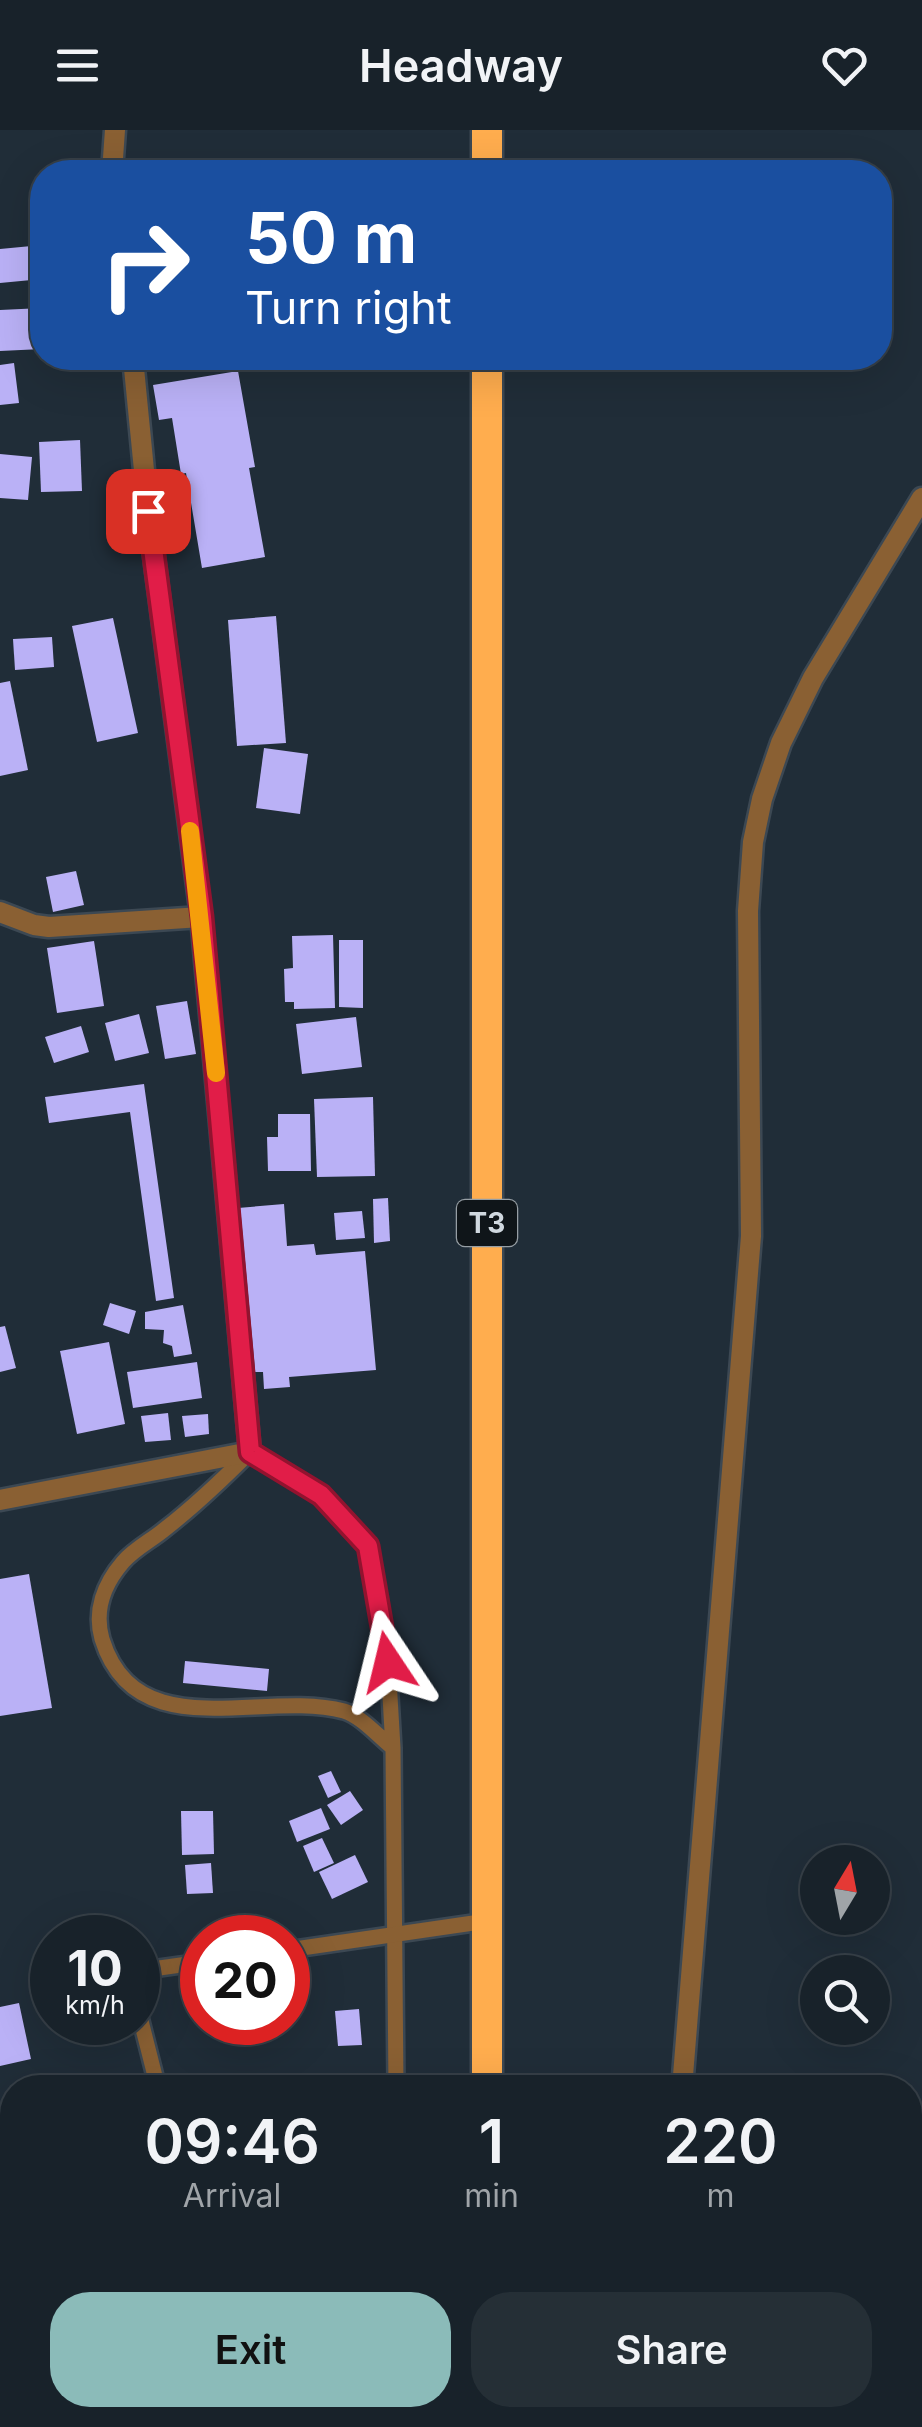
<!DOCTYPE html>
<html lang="en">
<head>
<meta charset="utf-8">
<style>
	:root { --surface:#18222a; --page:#252f36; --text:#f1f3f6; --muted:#9fa4a8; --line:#363f47; --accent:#8bbbb9 }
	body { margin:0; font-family:Inter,sans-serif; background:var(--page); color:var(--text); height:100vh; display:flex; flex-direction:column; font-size:38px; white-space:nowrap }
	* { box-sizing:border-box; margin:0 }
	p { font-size:32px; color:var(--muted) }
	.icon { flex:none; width:55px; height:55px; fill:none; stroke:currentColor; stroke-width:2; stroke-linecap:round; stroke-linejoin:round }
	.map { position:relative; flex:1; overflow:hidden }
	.side { position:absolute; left:0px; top:1945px; width:922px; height:352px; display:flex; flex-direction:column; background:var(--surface); border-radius:40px 40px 0 0; box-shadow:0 10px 40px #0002,0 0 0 2px var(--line) }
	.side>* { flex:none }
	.guide { position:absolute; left:30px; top:30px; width:862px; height:210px; border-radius:40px; box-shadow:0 10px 40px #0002,0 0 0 2px var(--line); background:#1a4fa0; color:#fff; overflow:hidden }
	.needle { width:65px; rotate:10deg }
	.controls { position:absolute; left:800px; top:1715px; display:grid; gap:20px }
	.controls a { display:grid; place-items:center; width:90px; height:90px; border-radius:50%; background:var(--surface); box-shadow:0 10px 40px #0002,0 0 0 2px var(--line); font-size:50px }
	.speed { position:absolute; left:30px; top:1785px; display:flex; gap:20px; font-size:50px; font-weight:700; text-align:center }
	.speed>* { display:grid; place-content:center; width:130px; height:130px; border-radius:50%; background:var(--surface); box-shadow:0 10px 40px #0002,0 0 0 2px var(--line); line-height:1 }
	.speed small { font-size:25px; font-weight:400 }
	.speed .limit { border:15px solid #d22; background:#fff; color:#111 }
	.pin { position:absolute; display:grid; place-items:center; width:85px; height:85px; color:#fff; margin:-42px; border-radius:20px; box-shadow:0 5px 15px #0006 }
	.me { position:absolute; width:110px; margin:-55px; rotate:350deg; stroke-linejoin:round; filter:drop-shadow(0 0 8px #0008) }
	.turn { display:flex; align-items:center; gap:35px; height:210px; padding:0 50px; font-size:45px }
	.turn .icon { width:130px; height:130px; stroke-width:2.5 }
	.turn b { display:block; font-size:70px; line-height:85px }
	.eta { display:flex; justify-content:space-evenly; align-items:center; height:170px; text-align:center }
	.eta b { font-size:60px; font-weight:600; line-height:70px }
	.cta { display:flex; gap:20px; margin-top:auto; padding:20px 50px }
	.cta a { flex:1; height:115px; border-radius:40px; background:var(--accent); color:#111; font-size:40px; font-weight:600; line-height:115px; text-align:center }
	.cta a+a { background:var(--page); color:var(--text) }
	header { display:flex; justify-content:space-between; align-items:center; height:130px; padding:0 50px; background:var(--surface); font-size:45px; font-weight:600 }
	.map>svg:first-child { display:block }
	.building { fill:#bab1f6 }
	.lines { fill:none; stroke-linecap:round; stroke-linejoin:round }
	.lane-casing { stroke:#3c4853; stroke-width:20 }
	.street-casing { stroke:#3c4853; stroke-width:25 }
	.highway-casing { stroke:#3c4853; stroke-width:35 }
	.lane { stroke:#8a6033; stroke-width:15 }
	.street { stroke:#8a6033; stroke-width:20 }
	.highway { stroke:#ffad4e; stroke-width:30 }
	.route-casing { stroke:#92132f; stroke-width:25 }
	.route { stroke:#e11d48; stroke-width:18 }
	.slow { stroke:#f59e0b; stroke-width:18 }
	.labels { text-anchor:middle; stroke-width:10; stroke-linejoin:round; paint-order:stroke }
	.shield { fill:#0f1519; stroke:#969ea4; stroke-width:2.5 }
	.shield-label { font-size:28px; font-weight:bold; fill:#d0d8df }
</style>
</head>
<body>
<header><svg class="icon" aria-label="menu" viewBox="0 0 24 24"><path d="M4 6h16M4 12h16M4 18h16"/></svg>Headway<svg class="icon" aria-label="heart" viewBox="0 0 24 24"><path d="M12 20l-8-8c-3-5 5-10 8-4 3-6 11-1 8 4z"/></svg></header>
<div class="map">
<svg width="922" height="2297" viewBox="0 0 922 2297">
	<rect width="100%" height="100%" fill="#202d38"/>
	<g class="building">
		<polygon points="42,115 42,149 0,153 0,119"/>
		<polygon points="42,178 42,219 0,221 0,180"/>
		<polygon points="14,233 19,273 0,275 0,235"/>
		<polygon points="238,241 255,337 249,338 265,427 202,438 186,343 181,344 172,288 159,290 153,255"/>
		<polygon points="80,310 82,361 41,362 39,312"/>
		<polygon points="0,324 32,327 28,370 0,368"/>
		<polygon points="276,486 286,613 237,616 228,490"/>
		<polygon points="113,488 138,603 97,612 72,496"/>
		<polygon points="52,507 54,537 15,540 13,509"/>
		<polygon points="10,551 28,640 0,646 0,553"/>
		<polygon points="264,618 308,624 300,684 256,678"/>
		<polygon points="76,741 84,775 53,782 46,747"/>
		<polygon points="333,805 335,878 294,879 294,872 285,872 284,839 293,838 292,806"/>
		<polygon points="339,810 363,810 363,878 339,877"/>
		<polygon points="94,811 104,876 57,883 47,818"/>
		<polygon points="187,871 196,924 165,929 156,876"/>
		<polygon points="139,884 149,923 115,931 105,893"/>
		<polygon points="356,887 362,937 302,944 296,894"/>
		<polygon points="81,896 89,922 54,933 45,907"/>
		<polygon points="144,954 174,1168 156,1171 130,982 49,993 45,967"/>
		<polygon points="373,967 375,1046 317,1047 314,969"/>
		<polygon points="278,984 310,984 311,1041 268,1041 267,1007 278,1007"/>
		<polygon points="388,1068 390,1111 374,1113 373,1069"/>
		<polygon points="284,1074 287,1116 314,1114 316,1125 365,1121 376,1240 289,1247 290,1257 264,1259 263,1242 253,1242 238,1078"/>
		<polygon points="362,1081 365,1108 336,1110 334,1083"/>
		<polygon points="110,1173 136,1181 129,1204 103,1195"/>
		<polygon points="183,1175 192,1224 174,1227 172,1216 163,1213 164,1200 145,1199 145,1182"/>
		<polygon points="5,1196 16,1238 0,1242 0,1197"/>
		<polygon points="109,1212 125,1294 77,1304 60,1221"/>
		<polygon points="197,1232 202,1268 133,1278 127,1242"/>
		<polygon points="168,1283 171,1310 145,1312 141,1286"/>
		<polygon points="208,1284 209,1304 185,1307 182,1286"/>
		<polygon points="29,1444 52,1578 0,1586 0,1449"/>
		<polygon points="185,1531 269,1539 267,1561 183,1553"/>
		<polygon points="331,1641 341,1662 328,1668 318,1646"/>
		<polygon points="350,1661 363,1680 341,1695 327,1675"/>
		<polygon points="321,1678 330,1699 297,1712 289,1691"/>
		<polygon points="181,1681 213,1681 214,1724 182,1725"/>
		<polygon points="322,1708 334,1733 314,1742 303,1716"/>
		<polygon points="355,1725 368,1752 332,1769 319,1742"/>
		<polygon points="211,1733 213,1763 187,1764 185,1735"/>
		<polygon points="19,1873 31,1929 0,1936 0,1877"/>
		<polygon points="359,1879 362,1915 338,1916 335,1881"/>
		<polygon points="12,2237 12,2270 6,2272 0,2241"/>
		<polygon points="130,2285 202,2285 204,2291 183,2297 134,2297"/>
	</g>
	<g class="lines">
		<g class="lane-casing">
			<g id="lane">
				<path d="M393 1618 388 1532 368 1416 321 1365 250 1322C223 1349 196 1375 165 1399 152 1410 134 1419 123 1432 104 1454 94 1481 102 1509 136 1619 262 1559 344 1581 361 1586 379 1607 393 1618L396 1958"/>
				<polyline points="288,1820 487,1791"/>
				<polyline points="138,1841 202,1832"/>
				<polyline points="138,1879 158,1958"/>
				<polyline points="405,2297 406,2285"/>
			</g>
		</g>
		<g class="street-casing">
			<g id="street">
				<polyline points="112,42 115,0"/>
				<polyline points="0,782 34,795 49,797 201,787"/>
				<polyline points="0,1370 250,1322 201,787 148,381 133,228"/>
				<polyline points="682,1958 751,1106 748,781 753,712 762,669 781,613 813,548 922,368"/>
				<polyline points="0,2121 12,2113"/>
				<polyline points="234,2285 237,2297"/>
				<polyline points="659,2297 660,2285"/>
			</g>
		</g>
		<g class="highway-casing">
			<g id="highway">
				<polyline points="487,0 487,42"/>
				<polyline points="487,228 487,1958"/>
				<polyline points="487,2297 487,2285"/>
			</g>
		</g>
		<use href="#lane" class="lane"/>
		<use href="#street" class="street"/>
		<use href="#highway" class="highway"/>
	</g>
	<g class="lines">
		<g class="route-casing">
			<polyline id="route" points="148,381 202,787 250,1322 321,1365 368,1416 388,1532"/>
		</g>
		<use href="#route" class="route"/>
		<polyline class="slow" points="190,701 216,943"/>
	</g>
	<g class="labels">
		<rect class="shield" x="457" y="1070" width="60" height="46" rx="8"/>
		<g class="shield-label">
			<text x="487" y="1103">T3</text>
		</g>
	</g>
</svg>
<div class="controls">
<a><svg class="needle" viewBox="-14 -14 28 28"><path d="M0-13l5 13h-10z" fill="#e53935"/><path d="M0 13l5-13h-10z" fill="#9fa4a8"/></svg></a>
<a><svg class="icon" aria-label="search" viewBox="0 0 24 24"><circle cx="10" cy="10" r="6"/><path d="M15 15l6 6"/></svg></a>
</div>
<div class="speed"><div>10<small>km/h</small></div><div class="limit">20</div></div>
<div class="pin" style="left:148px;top:381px;background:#d93025"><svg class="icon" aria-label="arrive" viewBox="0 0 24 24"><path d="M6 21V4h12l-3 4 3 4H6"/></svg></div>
<svg class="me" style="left:388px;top:1532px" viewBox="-20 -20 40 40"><path d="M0-17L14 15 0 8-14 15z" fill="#e11d48" stroke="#fff" stroke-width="4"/></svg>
<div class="guide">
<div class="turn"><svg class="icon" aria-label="right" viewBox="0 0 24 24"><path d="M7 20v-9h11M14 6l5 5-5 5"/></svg><div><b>50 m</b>Turn right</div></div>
</div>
<section class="side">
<div class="eta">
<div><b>09:46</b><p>Arrival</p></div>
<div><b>1</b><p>min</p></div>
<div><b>220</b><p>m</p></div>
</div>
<div class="cta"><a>Exit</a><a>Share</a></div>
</section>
</div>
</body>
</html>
